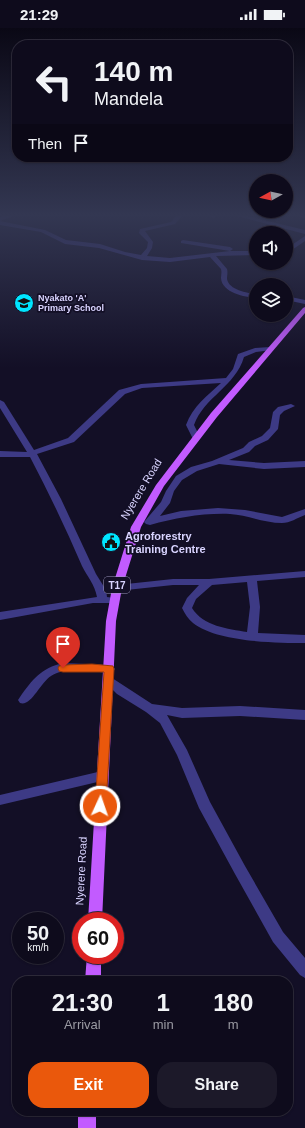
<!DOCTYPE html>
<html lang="en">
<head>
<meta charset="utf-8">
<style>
	:root { --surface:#0e0b1c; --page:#1c1929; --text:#f1f3f6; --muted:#9b9ba3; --line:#2e2b3b; --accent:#ea580c }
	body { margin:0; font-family:Arial,sans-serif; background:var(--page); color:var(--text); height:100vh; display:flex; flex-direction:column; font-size:15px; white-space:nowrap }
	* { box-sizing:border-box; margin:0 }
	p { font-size:13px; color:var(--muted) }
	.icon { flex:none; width:22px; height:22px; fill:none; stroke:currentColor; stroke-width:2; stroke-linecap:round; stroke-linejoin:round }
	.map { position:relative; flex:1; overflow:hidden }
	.side { position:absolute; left:12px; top:948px; width:281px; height:140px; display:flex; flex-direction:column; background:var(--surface); border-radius:16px; box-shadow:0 1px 3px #0004,0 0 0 1px var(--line) }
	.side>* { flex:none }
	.hud { position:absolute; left:12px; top:12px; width:281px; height:122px; border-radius:16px; box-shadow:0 1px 3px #0004,0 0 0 1px var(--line); background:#0e0b1c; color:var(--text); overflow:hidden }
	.needle { width:26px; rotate:262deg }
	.buttons { position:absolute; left:249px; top:146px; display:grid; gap:8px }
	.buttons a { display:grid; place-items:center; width:44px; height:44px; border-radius:50%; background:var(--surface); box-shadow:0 1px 3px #0004,0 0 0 1px var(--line); font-size:20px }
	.speed { position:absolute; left:12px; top:884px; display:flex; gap:8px; font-size:20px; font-weight:700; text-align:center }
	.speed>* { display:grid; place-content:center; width:52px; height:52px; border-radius:50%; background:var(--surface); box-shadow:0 1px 3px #0004,0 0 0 1px var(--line); line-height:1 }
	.speed small { font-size:10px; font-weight:400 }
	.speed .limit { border:6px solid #d22; background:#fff; color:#111 }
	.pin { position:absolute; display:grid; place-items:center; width:34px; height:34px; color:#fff; margin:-41px -17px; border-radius:50% 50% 50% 0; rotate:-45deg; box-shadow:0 0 4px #0007 }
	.pin .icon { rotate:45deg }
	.me { position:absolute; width:44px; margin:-22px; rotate:3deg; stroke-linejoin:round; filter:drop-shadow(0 0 3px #0008) }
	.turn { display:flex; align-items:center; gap:14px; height:84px; padding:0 16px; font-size:18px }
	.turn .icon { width:52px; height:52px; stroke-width:2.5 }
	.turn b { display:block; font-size:28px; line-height:34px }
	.then { display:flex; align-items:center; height:38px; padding:0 16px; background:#0003; gap:8px; font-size:15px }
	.eta { display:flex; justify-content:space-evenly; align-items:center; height:68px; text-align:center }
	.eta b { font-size:24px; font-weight:700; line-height:28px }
	.action { display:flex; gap:8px; margin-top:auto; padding:8px 16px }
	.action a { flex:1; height:46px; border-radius:16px; background:var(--accent); color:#fff; font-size:16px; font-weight:700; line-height:46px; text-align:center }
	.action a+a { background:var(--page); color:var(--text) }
	.status { display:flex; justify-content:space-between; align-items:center; height:28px; padding:0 20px; background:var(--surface); direction:ltr }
	.status svg { height:11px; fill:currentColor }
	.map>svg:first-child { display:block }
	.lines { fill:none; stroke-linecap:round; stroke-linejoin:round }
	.minor { fill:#3d3a85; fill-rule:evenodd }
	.major { fill:#c25bff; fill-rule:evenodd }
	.route { fill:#ea580c; stroke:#983908 }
	.labels { text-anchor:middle; stroke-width:3.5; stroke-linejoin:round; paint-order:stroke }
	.far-poi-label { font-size:9px; font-weight:bold; fill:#d9d4ff; stroke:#130f26; text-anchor:start }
	.shield { fill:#130f26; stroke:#9e99be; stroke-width:1 }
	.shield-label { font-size:10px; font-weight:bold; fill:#d9d4ff }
	.street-label { font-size:11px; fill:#d9d4ff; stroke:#130f26 }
	.poi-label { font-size:11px; font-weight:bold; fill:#d9d4ff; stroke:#130f26; text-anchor:start }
</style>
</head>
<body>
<div class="status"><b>21:29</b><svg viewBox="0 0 49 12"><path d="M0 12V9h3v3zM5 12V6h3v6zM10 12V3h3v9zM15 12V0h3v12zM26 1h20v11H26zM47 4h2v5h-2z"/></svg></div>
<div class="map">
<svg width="305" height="1100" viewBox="0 0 305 1100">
	<rect width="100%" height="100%" fill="#130f26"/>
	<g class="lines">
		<g class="minor">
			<polygon points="11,186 19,186 0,193 0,189"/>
			<path d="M178 186H184L175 196 145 203 153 214 152 220 147 228 170 230 230 223H256V227L216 228 227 241C228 245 227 247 227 251 229 262 247 265 256 266V270C245 269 222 265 221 250 221 247 222 245 221 241L210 229 170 234 142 232 99 220 65 216 41 204 0 197V193L45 202 66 212 100 216 125 224 141 227 147 220 148 214 139 205 140 201 171 194Z"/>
			<polygon points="211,186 217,186 213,190 210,188"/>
			<polygon points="230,186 239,186 305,202 305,206"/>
			<polygon points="292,186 305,186 305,190 293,187"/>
			<polygon points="305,208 305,213 286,226 286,221"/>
			<polygon points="183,212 230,219 233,221 230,223 181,215 181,213"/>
			<polygon points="286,268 305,272 305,276 286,272"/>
			<path d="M270 319 272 320V322L256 324 244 329C235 359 204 369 194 397L200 409 199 411H193L186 397C193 378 207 368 221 355L142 360 125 366 74 414 37 426 61 471 96 546 106 562 107 569 114 570 115 572 110 575H93L0 592V584L97 569C95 557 87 548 82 538 66 501 49 465 30 429H0V423L27 424 0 380V372L4 374 34 422 68 410 119 362 141 356 226 350 233 341 238 326 255 320Z"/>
			<path d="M291 376 295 378 284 383 280 387 278 401 268 412 255 418 249 424 229 432 264 435 305 433V439L264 441 219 436 197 443 182 452 174 463 170 475 160 488 181 483 218 480 245 482 282 489 305 481V487C297 490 290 495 282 495 264 495 247 487 230 486 202 485 176 490 150 497L146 496 144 494 161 474 166 463 176 448 191 439 212 433 243 420 249 414 262 408 270 400 273 384 278 379Z"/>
			<path d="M305 543V549L257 553 260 579 258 605 305 607V615C275 615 217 614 193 595 188 591 185 586 182 580L187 570 199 557H173L117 563 112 560 117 557 173 551H209ZM247 554 250 579 247 604C228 601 203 598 192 580L196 571 212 557Z"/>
			<path d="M63 635 109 637 113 638 115 641 113 644 109 645C92 644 66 638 51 648 40 655 31 679 20 675L18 672 20 669C32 652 41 640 63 635Z"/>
			<polygon points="109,648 152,676 182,680 240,678 305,682 305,692 240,688 182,690 167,687 187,722 210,774 245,838 283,904 305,930 305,950 300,947 273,914 235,846 199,780 177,727 160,695 146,684 117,666 103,652 105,649"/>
			<polygon points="102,743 106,744 108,748 106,752 0,777 0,767"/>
		</g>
		<g class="major">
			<polygon points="305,279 305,285 217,389 164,458 141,499 122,560 116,593 102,893 88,893 106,593 112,560 131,499 156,457 211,385 303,280"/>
			<polygon points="87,927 101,927 101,953 85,953"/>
			<rect x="78" y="1083" width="18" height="17"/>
		</g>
	</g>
	<linearGradient id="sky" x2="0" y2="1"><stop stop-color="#0a0815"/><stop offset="0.55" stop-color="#333752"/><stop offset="1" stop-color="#333752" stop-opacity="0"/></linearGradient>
	<rect width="305" height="340" fill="url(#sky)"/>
	<polygon class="route" points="92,636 113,638 114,641 106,778 105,781 100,783 96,781 95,778 104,644 63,644 59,643 58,640 59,638 63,637"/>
	<defs>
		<g id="school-disc" transform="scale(1)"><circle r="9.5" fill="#00e5ff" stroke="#130f26"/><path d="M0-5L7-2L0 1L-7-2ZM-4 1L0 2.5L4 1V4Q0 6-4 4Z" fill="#111"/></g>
		<g id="civic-disc" transform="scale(1)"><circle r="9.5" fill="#00e5ff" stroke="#130f26"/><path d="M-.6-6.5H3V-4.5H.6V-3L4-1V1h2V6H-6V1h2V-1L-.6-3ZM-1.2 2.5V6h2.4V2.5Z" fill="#111"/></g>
	</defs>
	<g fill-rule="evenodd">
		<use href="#school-disc" x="24" y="275"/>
		<use href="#civic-disc" x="111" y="514"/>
	</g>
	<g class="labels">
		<g class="far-poi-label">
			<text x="38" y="273">Nyakato 'A'<tspan x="38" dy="10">Primary School</tspan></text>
		</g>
		<rect class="shield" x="104" y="549" width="26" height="16" rx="3"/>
		<g class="shield-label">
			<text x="117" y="561">T17</text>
		</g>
		<g class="street-label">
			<text transform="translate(141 461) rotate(-59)" y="4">Nyerere Road</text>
			<text transform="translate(81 843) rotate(-87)" y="4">Nyerere Road</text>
		</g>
		<g class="poi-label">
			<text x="125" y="512">Agroforestry<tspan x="125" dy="13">Training Centre</tspan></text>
		</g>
	</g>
</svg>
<div class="buttons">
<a><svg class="needle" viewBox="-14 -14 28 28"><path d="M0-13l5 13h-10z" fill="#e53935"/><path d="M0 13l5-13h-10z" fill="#9b9ba3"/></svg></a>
<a><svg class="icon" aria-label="sound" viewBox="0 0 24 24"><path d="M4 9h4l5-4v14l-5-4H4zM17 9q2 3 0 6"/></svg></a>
<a><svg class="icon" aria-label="layers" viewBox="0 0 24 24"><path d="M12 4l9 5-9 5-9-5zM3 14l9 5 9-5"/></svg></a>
</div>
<div class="speed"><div>50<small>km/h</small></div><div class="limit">60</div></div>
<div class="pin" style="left:63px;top:640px;background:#d93025"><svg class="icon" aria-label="arrive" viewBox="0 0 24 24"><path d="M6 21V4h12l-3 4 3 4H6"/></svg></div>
<svg class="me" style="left:100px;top:778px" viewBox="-20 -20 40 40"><circle r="17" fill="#ea580c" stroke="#fff" stroke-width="3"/><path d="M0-11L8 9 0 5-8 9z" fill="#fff"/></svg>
<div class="hud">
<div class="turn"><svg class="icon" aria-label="left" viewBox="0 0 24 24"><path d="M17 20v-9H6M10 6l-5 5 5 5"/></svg><div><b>140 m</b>Mandela</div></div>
<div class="then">Then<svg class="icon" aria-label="arrive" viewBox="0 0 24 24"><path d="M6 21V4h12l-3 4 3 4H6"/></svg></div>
</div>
<section class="side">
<div class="eta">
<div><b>21:30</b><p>Arrival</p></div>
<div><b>1</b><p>min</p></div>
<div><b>180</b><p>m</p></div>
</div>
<div class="action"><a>Exit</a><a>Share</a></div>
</section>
</div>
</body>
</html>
